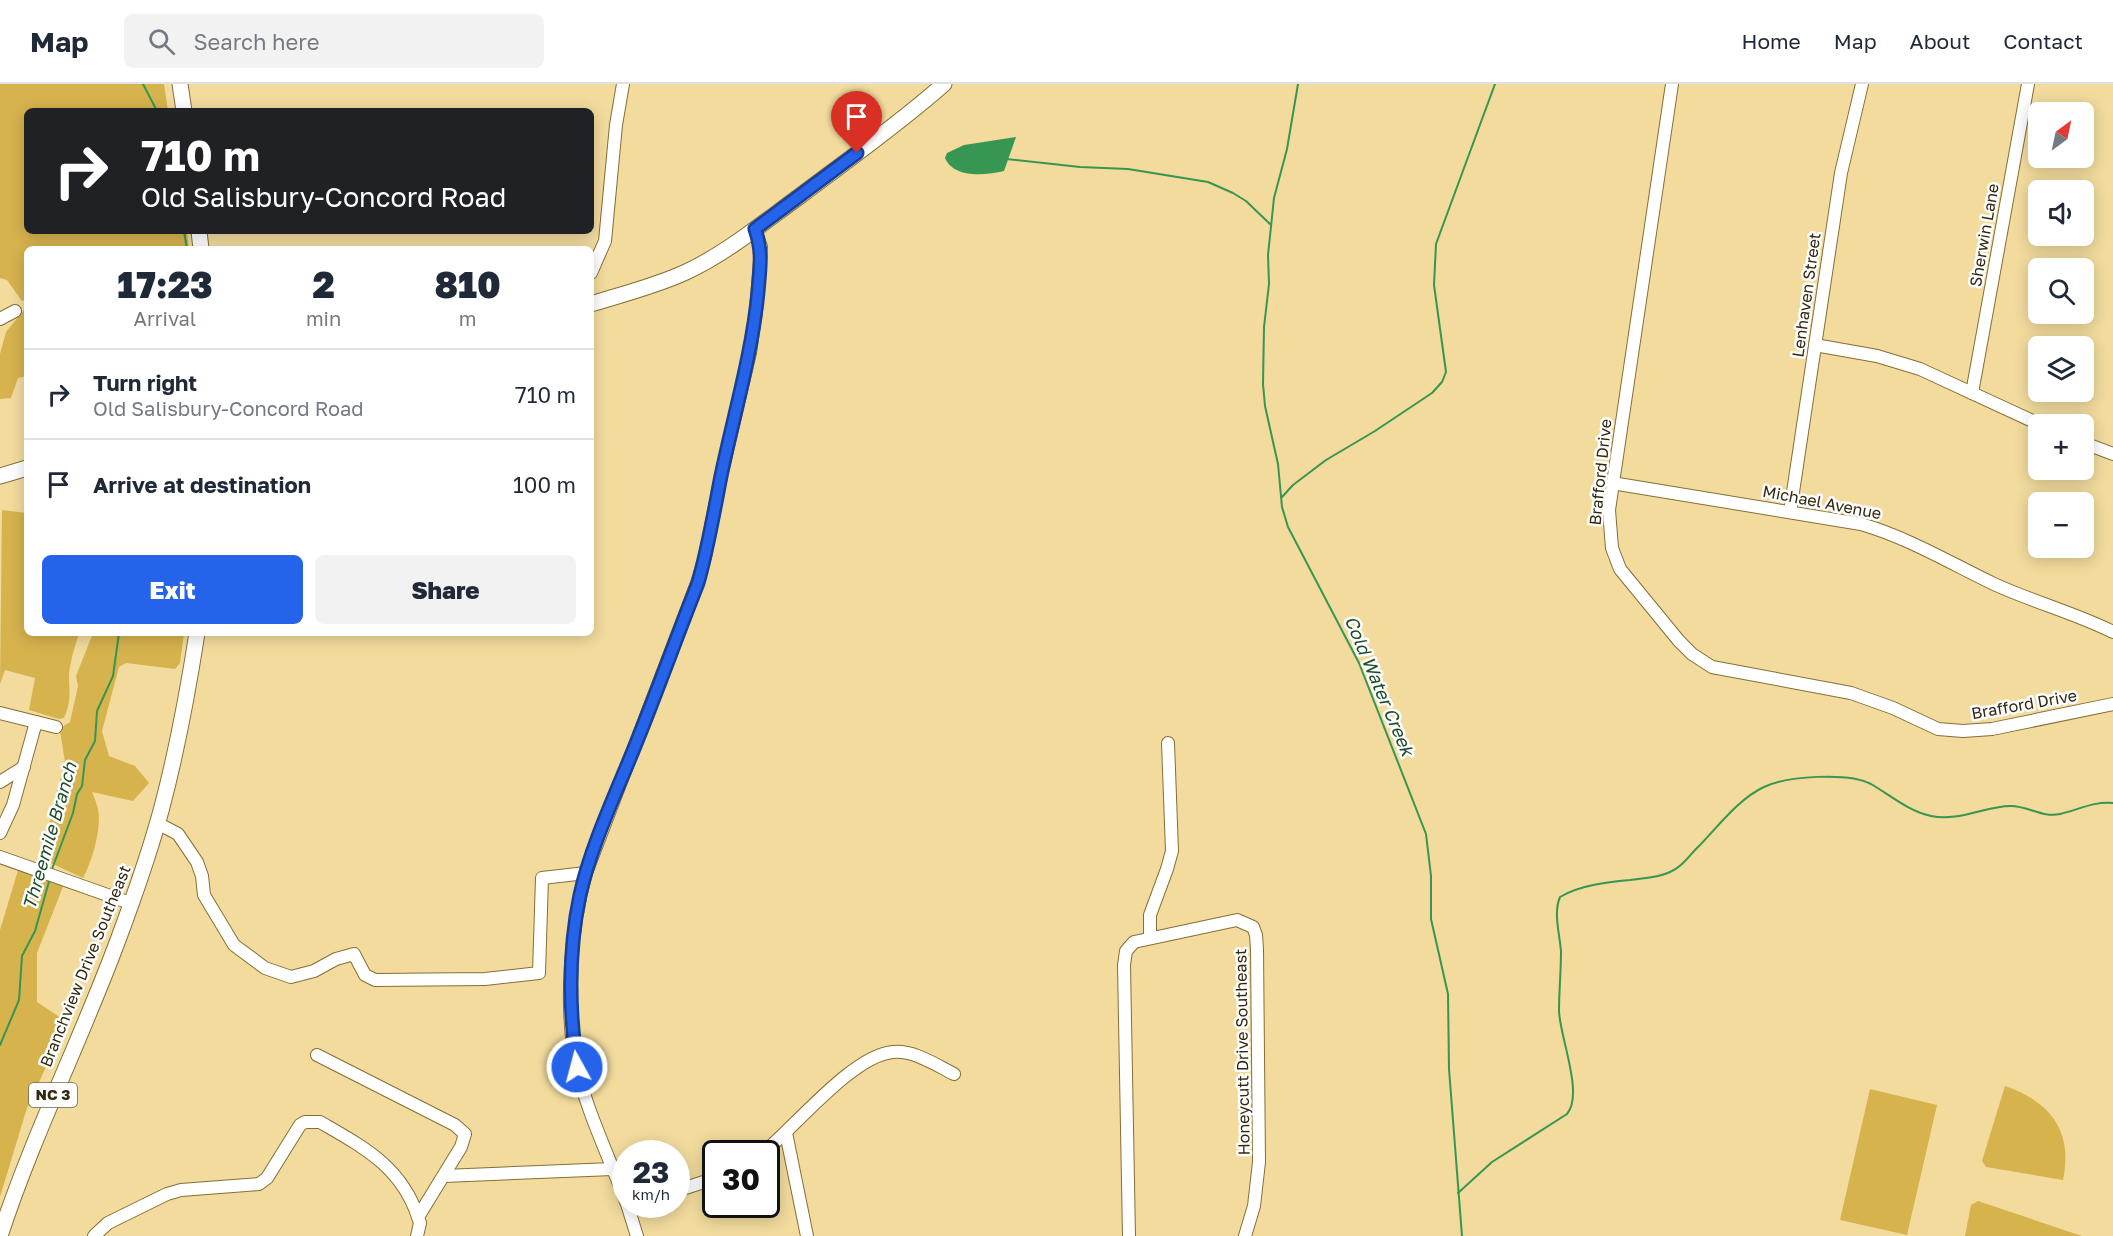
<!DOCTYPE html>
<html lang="en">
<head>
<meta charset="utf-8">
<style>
	:root { --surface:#fff; --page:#f2f2f3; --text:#1f2937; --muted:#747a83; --line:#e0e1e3; --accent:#2563eb }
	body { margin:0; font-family:"Golos Text",sans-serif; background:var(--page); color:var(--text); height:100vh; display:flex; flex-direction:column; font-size:22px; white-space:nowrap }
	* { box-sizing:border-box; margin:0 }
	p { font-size:20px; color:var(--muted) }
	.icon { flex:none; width:33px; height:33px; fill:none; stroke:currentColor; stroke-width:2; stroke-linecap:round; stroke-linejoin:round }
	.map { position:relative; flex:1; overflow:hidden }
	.details { position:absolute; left:24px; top:162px; width:570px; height:390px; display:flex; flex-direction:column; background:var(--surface); border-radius:9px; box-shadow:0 3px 15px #0003 }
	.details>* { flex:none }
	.guide { position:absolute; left:24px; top:24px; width:570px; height:126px; border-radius:9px; box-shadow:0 3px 15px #0003; background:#202124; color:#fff; overflow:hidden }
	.needle { width:39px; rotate:33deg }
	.fabs { position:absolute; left:2028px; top:18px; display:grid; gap:12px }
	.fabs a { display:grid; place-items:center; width:66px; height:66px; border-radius:9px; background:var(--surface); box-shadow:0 3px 15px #0003; font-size:30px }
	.speed { position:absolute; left:612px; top:1056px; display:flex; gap:12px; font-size:30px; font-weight:700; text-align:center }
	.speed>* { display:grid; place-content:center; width:78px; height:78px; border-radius:50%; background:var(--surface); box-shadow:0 3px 15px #0003; line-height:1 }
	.speed small { font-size:15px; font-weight:400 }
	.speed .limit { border:3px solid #111; border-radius:9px; background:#fff; color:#111 }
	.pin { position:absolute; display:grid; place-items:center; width:51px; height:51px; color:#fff; margin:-62px -26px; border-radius:50% 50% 50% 0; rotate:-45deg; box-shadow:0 0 6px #0007 }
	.pin .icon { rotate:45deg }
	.me { position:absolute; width:66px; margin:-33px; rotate:353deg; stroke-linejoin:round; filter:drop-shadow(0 0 4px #0008) }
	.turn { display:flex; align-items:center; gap:21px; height:126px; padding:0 18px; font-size:27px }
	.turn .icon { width:78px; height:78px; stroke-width:2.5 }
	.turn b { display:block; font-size:42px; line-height:51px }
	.eta { display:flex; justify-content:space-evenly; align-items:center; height:102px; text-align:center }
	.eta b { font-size:36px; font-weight:800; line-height:42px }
	.action { display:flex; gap:12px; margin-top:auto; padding:12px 18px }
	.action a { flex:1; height:69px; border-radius:9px; background:var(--accent); color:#fff; font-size:24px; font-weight:800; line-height:69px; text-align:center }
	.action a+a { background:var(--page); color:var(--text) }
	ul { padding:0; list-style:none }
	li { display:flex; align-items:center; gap:18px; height:90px; padding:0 18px; border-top:2px solid var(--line) }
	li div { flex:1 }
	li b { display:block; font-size:22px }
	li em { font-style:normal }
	header { display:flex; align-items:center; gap:36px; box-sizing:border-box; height:84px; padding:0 30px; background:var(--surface); border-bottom:2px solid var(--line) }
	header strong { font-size:28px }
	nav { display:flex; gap:33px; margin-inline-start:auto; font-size:21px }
	.search { width:420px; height:54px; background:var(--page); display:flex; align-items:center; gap:15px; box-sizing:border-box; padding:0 21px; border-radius:9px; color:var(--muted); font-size:22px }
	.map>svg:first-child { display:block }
	.green { fill:#d7b34e }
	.water { fill:#369652 }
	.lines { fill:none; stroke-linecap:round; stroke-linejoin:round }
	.stream { stroke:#369652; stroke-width:2 }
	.minor-casing { stroke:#856f34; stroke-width:14 }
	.major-casing { stroke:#856f34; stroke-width:17 }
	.minor { stroke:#fff; stroke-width:12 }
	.major { stroke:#fff; stroke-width:15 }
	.route-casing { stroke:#184099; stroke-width:15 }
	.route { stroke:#2563eb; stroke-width:10 }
	.labels { text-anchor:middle; stroke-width:5; stroke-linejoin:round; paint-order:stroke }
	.shield { fill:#fdfdfd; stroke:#6e6856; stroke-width:1.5 }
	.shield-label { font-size:15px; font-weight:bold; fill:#31280f }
	.street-label { font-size:16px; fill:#31280f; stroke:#fdfdfd }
	.water-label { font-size:18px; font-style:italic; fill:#1c4d29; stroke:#fdfdfd }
</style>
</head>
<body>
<header>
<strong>Map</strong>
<div class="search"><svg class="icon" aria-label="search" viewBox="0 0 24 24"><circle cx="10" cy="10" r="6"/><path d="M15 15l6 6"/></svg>Search here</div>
<nav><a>Home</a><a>Map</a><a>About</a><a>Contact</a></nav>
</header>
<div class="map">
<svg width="2113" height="1152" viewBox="0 0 2113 1152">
	<rect width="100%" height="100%" fill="#f2db9d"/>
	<g class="green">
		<polygon points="0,0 164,0 168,27 27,27 27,147 187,147 189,165 27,165 27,215 22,217 7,196 0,194"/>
		<polygon points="27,222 27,292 18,294 11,314 0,315 0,270 6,248"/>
		<path d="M2 426 27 429V549H79C75 563 70 577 69 591 69 608 72 616 64 634L59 635 29 626 35 594 5 586 0 600Z"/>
		<path d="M93 549H184L180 579 175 585 126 579 119 583 102 647 109 672 135 682 149 699 133 717 92 708C94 713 97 720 98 725 102 744 92 778 83 794L42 775 53 722 65 678 60 647 62 643 70 638 78 602 76 592Z"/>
		<polygon points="19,783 64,800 37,869 37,918 67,938 27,1024 0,1113 0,846"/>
		<path d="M2005 1002C2051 1018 2073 1047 2063 1096L1986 1083 1982 1077Z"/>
		<polygon points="1870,1005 1937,1021 1907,1151 1840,1136"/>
		<polygon points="1978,1117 2082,1152 1965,1152 1971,1121"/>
	</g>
	<path class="water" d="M1016 53 1004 87C986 91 954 95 945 74L947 69 964 61Z"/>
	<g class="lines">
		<g class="stream">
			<polyline points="143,0 157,27"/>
			<polyline points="1298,0 1287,65 1274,114 1268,171 1269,200 1264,243 1263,300 1265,322 1278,380 1282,423 1288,443 1359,579 1426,750 1431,792 1431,835 1448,910 1449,985 1462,1152"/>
			<polyline points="1006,75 1080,83 1128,85 1208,98 1233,109 1246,117 1271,141"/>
			<polyline points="184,147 187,165"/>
			<polyline points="1282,413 1293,401 1326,376 1375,347 1432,309 1442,298 1446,288 1434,201 1436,160 1495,0"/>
			<polyline points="52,785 73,729 77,710 82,702 85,676 95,657 97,627 113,592 119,549"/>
			<polyline points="0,961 19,916 22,872 35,847 50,794"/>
			<path d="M1458 1109 1492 1078 1567 1030C1584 1010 1560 954 1559 927 1559 908 1561 887 1561 868 1560 851 1553 829 1560 813 1580 801 1608 798 1630 796 1644 794 1658 794 1670 788 1682 783 1688 773 1697 764 1717 744 1738 715 1764 703 1786 692 1849 688 1871 700 1890 711 1908 727 1931 732 1959 738 1984 722 2011 722 2028 722 2043 734 2060 730 2078 726 2094 717 2113 719"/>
		</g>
		<g class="minor-casing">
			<g id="minor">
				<polyline points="1672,0 1609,426 1612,464 1620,485 1679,557 1692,570 1712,583 1851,609 1893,624 1938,645 1963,647 1992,645 2113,620"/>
				<polyline points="591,189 605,157 616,41 623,0"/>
				<polyline points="0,235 15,227"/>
				<polyline points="1815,261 1877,272 1920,285 2039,340"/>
				<polyline points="1972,309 2028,0"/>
				<polyline points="2084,359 2113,370"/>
				<path d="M1612 399 1861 440C1909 454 1950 479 1994 500 2033 518 2075 529 2113 548"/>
				<polyline points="1790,428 1841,89 1862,0"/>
				<polyline points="0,629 56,643"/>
				<polyline points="0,698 24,683"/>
				<polyline points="157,739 178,750 197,778 202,792 204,811 234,861 265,884 291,893 314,887 336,875 354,870 365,891 375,896 485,895 539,889 542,794 586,789"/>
				<polyline points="0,749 13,721 36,638"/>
				<polyline points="0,773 130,819"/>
				<polyline points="1150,854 1150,831 1167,785 1172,767 1168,659"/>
				<polyline points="317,971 455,1041 465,1050 461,1063 418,1133 420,1139 417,1152"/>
				<polyline points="786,1049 807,1152"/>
				<path d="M762 1070C795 1043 853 971 893 968 914 966 936 981 954 990"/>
				<polyline points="444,1092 613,1085"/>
				<polyline points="676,1107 716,1094"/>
				<path d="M626 1118C610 1075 587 1028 577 984 564 926 570 846 586 789L697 499 705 473 721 392 750 269 756 227 761 163 755 145"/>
				<polyline points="627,1120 637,1152"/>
				<path d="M94 1152 108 1139 167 1110 181 1106 259 1100 267 1094 300 1041 305 1038H320C363 1063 401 1082 418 1133"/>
				<polyline points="1129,1152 1124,881 1126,867 1134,858 1237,836 1253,843 1256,851 1257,865 1259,1078 1254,1122 1245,1152"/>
			</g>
		</g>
		<g class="major-casing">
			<g id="major">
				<polyline points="180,0 184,27"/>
				<polyline points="199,147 201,165"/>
				<path d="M591 220C623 210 656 202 686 188 727 169 764 138 800 112 849 75 899 40 944 0"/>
				<polyline points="0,392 27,384"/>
				<path d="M0 1152C33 1051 81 956 118 856 134 813 150 768 162 723 177 666 188 607 197 549"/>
			</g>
		</g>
		<use href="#minor" class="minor"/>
		<use href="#major" class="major"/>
	</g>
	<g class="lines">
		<g class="route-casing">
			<path id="route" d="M577 983C569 926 568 867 580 811 591 761 618 705 637 657 658 605 677 552 698 499 708 464 714 428 721 392 734 330 752 270 758 208 760 182 763 169 755 145L857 69"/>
		</g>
		<use href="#route" class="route"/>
	</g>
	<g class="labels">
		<rect class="shield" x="29" y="999" width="48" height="24" rx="4.5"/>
		<g class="shield-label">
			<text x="53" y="1016">NC 3</text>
		</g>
		<g class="street-label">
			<text transform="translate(1984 151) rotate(-80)" y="6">Sherwin Lane</text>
			<text transform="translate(1806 211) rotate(-82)" y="6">Lenhaven Street</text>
			<text transform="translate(1600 388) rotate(-84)" y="6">Brafford Drive</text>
			<text transform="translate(1822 418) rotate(11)" y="6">Michael Avenue</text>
			<text transform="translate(2024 620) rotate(-10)" y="6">Brafford Drive</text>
			<text transform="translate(85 882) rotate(-68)" y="6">Branchview Drive Southeast</text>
			<text transform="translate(1242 968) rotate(-91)" y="6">Honeycutt Drive Southeast</text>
		</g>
		<g class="water-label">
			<text transform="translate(1379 602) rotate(67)" y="6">Cold Water Creek</text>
			<text transform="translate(50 752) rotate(-74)" y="6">Threemile Branch</text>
		</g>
	</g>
</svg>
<div class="fabs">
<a><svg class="needle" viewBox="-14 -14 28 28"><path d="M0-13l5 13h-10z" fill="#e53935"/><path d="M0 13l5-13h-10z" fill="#747a83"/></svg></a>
<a><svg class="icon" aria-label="sound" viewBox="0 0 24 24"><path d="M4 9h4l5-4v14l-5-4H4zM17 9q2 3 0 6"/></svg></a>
<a><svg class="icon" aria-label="search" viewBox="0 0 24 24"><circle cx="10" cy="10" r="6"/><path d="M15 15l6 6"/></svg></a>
<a><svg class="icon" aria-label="layers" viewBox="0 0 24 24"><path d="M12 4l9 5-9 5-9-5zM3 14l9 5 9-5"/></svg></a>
<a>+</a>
<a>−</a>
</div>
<div class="speed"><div>23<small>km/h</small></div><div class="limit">30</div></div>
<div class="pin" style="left:857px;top:69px;background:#d93025"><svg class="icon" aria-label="arrive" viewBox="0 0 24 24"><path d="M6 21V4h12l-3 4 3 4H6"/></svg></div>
<svg class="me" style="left:577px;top:983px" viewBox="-20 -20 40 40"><circle r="17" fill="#2563eb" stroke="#fff" stroke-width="3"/><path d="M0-11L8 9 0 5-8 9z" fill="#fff"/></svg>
<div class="guide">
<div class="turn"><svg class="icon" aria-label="right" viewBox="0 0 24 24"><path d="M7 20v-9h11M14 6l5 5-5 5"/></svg><div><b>710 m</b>Old Salisbury-Concord Road</div></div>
</div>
<section class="details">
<div class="eta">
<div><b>17:23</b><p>Arrival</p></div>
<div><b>2</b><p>min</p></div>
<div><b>810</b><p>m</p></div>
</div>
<ul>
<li><svg class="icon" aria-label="right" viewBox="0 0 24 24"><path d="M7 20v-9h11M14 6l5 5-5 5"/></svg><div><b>Turn right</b><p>Old Salisbury-Concord Road</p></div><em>710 m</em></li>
<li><svg class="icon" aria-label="arrive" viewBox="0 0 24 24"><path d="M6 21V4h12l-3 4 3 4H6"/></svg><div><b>Arrive at destination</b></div><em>100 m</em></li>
</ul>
<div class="action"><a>Exit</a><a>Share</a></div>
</section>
</div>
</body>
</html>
